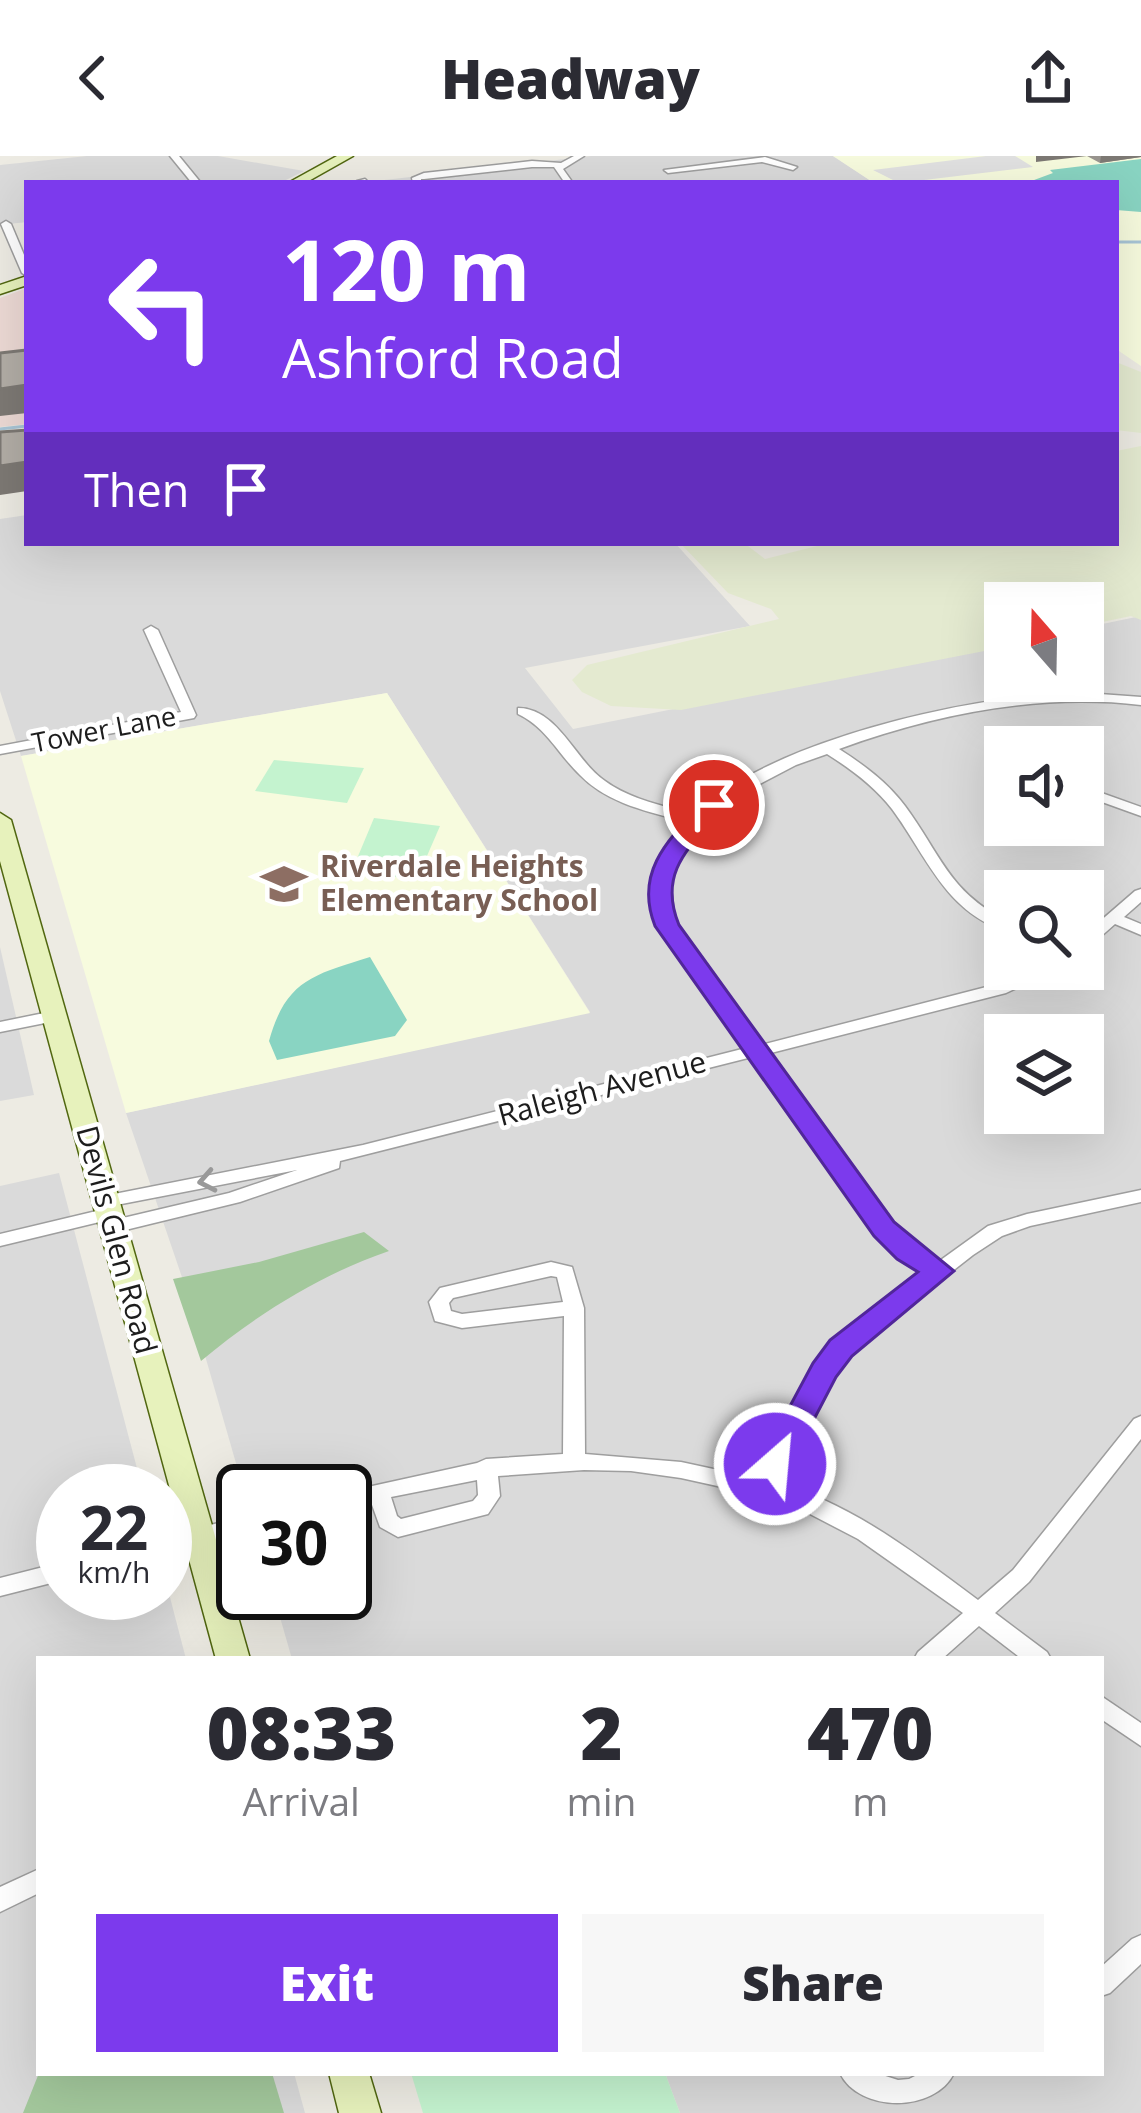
<!DOCTYPE html>
<html lang="en">
<head>
<meta charset="utf-8">
<style>
	:root { --surface:#fff; --page:#f7f7f7; --text:#2b2b33; --muted:#7c7c81; --accent:#7c3aed }
	body { margin:0; font-family:"Open Sans",sans-serif; background:var(--page); color:var(--text); height:100vh; display:flex; flex-direction:column; font-size:45px; white-space:nowrap }
	* { box-sizing:border-box; margin:0 }
	p { font-size:39px; color:var(--muted) }
	.icon { flex:none; width:66px; height:66px; fill:none; stroke:currentColor; stroke-width:2; stroke-linecap:round; stroke-linejoin:round }
	.map { position:relative; flex:1; overflow:hidden }
	.side { position:absolute; left:36px; top:1500px; width:1068px; height:420px; display:flex; flex-direction:column; background:var(--surface); border-radius:0px; box-shadow:0 12px 48px #0002 }
	.side>* { flex:none }
	.hud { position:absolute; left:24px; top:24px; width:1095px; height:366px; border-radius:0px; box-shadow:0 12px 48px #0002; background:#7c3aed; color:#fff; overflow:hidden }
	.needle { width:78px; rotate:340deg }
	.tools { position:absolute; left:984px; top:426px; display:grid; gap:24px }
	.tools a { display:grid; place-items:center; width:120px; height:120px; border-radius:0px; background:var(--surface); box-shadow:0 12px 48px #0002; font-size:60px }
	.speed { position:absolute; left:36px; top:1308px; display:flex; gap:24px; font-size:60px; font-weight:700; text-align:center }
	.speed>* { display:grid; place-content:center; width:156px; height:156px; border-radius:50%; background:var(--surface); box-shadow:0 12px 48px #0002; line-height:1 }
	.speed small { font-size:30px; font-weight:400 }
	.speed .limit { border:6px solid #111; border-radius:18px; background:#fff; color:#111 }
	.pin { position:absolute; display:grid; place-items:center; width:102px; height:102px; color:#fff; margin:-51px; border:6px solid #fff; border-radius:50%; box-shadow:0 3px 12px #0007 }
	.me { position:absolute; width:132px; margin:-66px; rotate:27deg; stroke-linejoin:round; filter:drop-shadow(0 0 9px #0008) }
	.turn { display:flex; align-items:center; gap:42px; height:252px; padding:0 60px; font-size:54px }
	.turn .icon { width:156px; height:156px; stroke-width:2.5 }
	.turn b { display:block; font-size:84px; line-height:102px }
	.then { display:flex; align-items:center; height:114px; padding:0 60px; background:#0003; gap:24px; font-size:45px }
	.eta { display:flex; justify-content:space-evenly; align-items:center; height:204px; text-align:center }
	.eta b { font-size:72px; font-weight:800; line-height:84px }
	.cta { display:flex; gap:24px; margin-top:auto; padding:24px 60px }
	.cta a { flex:1; height:138px; border-radius:0px; background:var(--accent); color:#fff; font-size:48px; font-weight:800; line-height:138px; text-align:center }
	.cta a+a { background:var(--page); color:var(--text) }
	header { display:flex; justify-content:space-between; align-items:center; height:156px; padding:0 60px; background:var(--surface); font-size:54px; font-weight:800 }
	.map>svg:first-child { display:block }
	.residential { fill:#dadada; fill-rule:evenodd }
	.commercial { fill:#ecd9d4 }
	.education { fill:#f7fbde }
	.farmland { fill:#e4ead0 }
	.forest { fill:#a3c89c }
	.park { fill:#c4f3cf }
	.pitch { fill:#89d4c2 }
	.parking { fill:#e1e1e1 }
	.lines { fill:none; stroke-linecap:round; stroke-linejoin:round }
	.stream { stroke:#a8c5d6; stroke-width:3 }
	.minor-casing { stroke:#9e9e9e; stroke-width:3 }
	.secondary-casing { stroke:#516710; stroke-width:3 }
	.minor { fill:#fff; fill-rule:evenodd }
	.secondary { fill:#e7f2bc; fill-rule:evenodd }
	.wall { fill:#99958f }
	.shaded-wall { fill:#7d7974 }
	.building { fill:#b2ada6; stroke:#7d7974; stroke-width:3 }
	.oneway { stroke:#999 }
	.route { fill:#7c3aed; stroke:#51269a; stroke-width:3 }
	.labels { text-anchor:middle; stroke-width:9; stroke-linejoin:round; paint-order:stroke }
	.far-street-label { font-size:27px; fill:#1d1d1d; stroke:#fff }
	.education-label { font-size:30px; font-weight:bold; fill:#785e54; stroke:#fff; text-anchor:start }
	.street-label { font-size:30px; fill:#1d1d1d; stroke:#fff }
</style>
</head>
<body>
<header><svg class="icon" aria-label="back" viewBox="0 0 24 24"><path d="M15 5l-7 7 7 7"/></svg>Headway<svg class="icon" aria-label="share" viewBox="0 0 24 24"><path d="M12 15V3M7 8l5-5 5 5M5 13v7h14v-7"/></svg></header>
<div class="map">
<svg width="1141" height="1957" viewBox="0 0 1141 1957">
	<rect width="100%" height="100%" fill="#edebe3"/>
	<g class="residential">
		<polygon points="87,0 218,0 304,15 280,27 27,27 27,66 0,69 0,9"/>
		<polygon points="591,0 833,0 874,27 367,26"/>
		<path d="M27 359V387H675L750 470 525 512 573 573 1005 487V525H1083V472L1141 460V1957H680L665 1917H1101V1503H292L273 1437H345V1335H244L185 1130 126 957 590 856 387 537 21 600 0 535V363ZM1005 591H1083V669H1005ZM1005 735H1083V813H1005ZM1005 879H1083V957H1005Z"/>
		<polygon points="0,791 34,939 0,945"/>
		<polygon points="59,1017 143,1335 63,1335 63,1437 165,1437 165,1422 186,1503 39,1503 39,1917 294,1917 305,1957 0,1957 0,1030"/>
	</g>
	<polygon class="commercial" points="27,132 27,268 0,271 0,142"/>
	<g class="education">
		<polygon points="833,0 1141,0 1141,210 1116,193 1116,27 874,27"/>
		<polygon points="387,537 590,857 126,957 21,600"/>
	</g>
	<g class="farmland">
		<polygon points="1116,206 1141,216 1141,277 1116,274"/>
		<polygon points="1141,290 1141,464 1131,460 1083,470 1083,447 1005,447 1005,491 681,554 611,550 582,536 572,524 587,509 779,463 771,453 728,437 680,387 744,387 765,403 829,387 1116,387 1116,295"/>
	</g>
	<g class="forest">
		<path d="M364 1076 389 1095C321 1118 256 1159 201 1205L173 1123 259 1106Z"/>
		<polygon points="39,1917 272,1917 284,1957 23,1957"/>
	</g>
	<g class="park">
		<polygon points="274,604 364,612 347,647 255,635"/>
		<polygon points="374,662 440,670 417,723 351,717"/>
		<polygon points="411,1917 665,1917 680,1957 423,1957"/>
	</g>
	<g class="pitch">
		<polygon points="1141,3 1141,56 1116,54 1116,27 1026,27 1053,17 1050,14"/>
		<path d="M370 801 407 864 395 880 277 904 269 885C286 824 313 819 370 801Z"/>
	</g>
	<polygon class="parking" points="986,0 1015,0 1033,11 899,27 873,14"/>
	<g class="lines">
		<g class="stream">
			<polyline points="1116,86 1141,86"/>
			<polyline points="0,273 27,270"/>
		</g>
		<g class="minor-casing">
			<g id="minor">
				<polygon points="170,0 179,0 201,27 192,27"/>
				<polygon points="574,0 584,0 563,13 573,27 565,27 554,11 532,11 424,23 421,23 421,27 413,27 412,22 424,17 532,5 561,7"/>
				<polygon points="765,1 797,11 793,14 762,6 668,17 664,14"/>
				<polygon points="365,23 369,27 356,27 357,25"/>
				<polygon points="6,65 11,68 27,106 27,120 22,117 1,68"/>
				<polygon points="151,470 158,474 196,559 194,562 0,598 0,590 181,556 144,474"/>
				<path d="M1086 537 1141 541V549C1040 537 935 558 839 593 864 609 887 626 905 650 940 697 948 735 1005 764V775C944 754 927 700 892 653 874 630 851 613 827 598L796 609 737 640 692 677 670 719 675 770 761 889 994 829 1034 813H1056L1006 837 767 898 891 1068 914 1091 938 1106 988 1070 1027 1058 1141 1034V1046L1030 1070 1002 1080 973 1099 848 1197 831 1218 774 1326C850 1346 916 1398 978 1444L1013 1414 1134 1263 1141 1260V1283L1029 1426 995 1457 1047 1496 1051 1503H1022L979 1470 942 1503H914L918 1496 963 1457 858 1383 785 1345 681 1322 631 1315 584 1314 498 1320 500 1340 488 1358 398 1381 380 1371 371 1346 345 1352V1336L477 1307 486 1303 563 1298 564 1160 462 1172 435 1165 429 1146 440 1132 551 1106 572 1111 584 1152 585 1298 681 1306 755 1322 816 1209 834 1187 925 1116 900 1101 877 1078 752 901 340 1005 339 1012 240 1046 113 1077 104 1071 106 1066 229 1037 297 1014 106 1051 97 1045 99 1041 363 989 746 892 659 770 655 719 679 674 687 666C650 656 608 648 580 619 558 598 547 572 518 558V552C558 552 575 605 605 625 631 644 665 650 696 659 705 651 714 642 724 635 806 578 986 536 1086 537ZM551 1120 557 1121 563 1146 462 1158 451 1155 449 1147 453 1142ZM477 1324 478 1339 473 1345 401 1363 397 1360 391 1341Z"/>
				<polygon points="1096,635 1141,651 1141,660 1091,642 1089,639"/>
				<polygon points="1141,733 1141,746 1124,761 1141,768 1141,779 1115,768 1089,791 1083,793 1083,780 1135,735"/>
				<polygon points="54,855 62,860 60,864 0,876 0,866"/>
				<polygon points="109,1052 118,1058 116,1062 0,1090 0,1078"/>
				<polygon points="243,1361 243,1379 165,1398 165,1380"/>
				<polygon points="63,1406 63,1424 0,1440 0,1422"/>
				<polygon points="1101,1540 1141,1567 1141,1590 1101,1563"/>
				<polygon points="39,1713 39,1737 0,1756 0,1731"/>
				<polygon points="1141,1779 1141,1808 1110,1837 1101,1840 1101,1811 1132,1783"/>
				<path d="M840 1917H876L898 1924 909 1923 921 1917H954C935 1957 859 1957 840 1917Z"/>
			</g>
		</g>
		<g class="secondary-casing">
			<g id="secondary">
				<polygon points="337,0 353,0 305,27 288,27"/>
				<polygon points="27,120 27,129 0,138 0,129"/>
				<polygon points="0,657 11,664 250,1503 216,1503 0,705"/>
				<polygon points="329,1917 369,1917 381,1957 339,1957"/>
			</g>
		</g>
		<use href="#minor" class="minor"/>
		<use href="#secondary" class="secondary"/>
	</g>
	<polygon class="wall" points="1087,0 1141,0 1141,1 1100,7"/>
	<g class="shaded-wall">
		<polygon points="1036,0 1087,0 1036,6"/>
		<polygon points="1101,0 1141,0 1141,1 1100,7"/>
		<polygon points="27,229 27,257 0,260 0,233"/>
		<polygon points="27,306 27,335 0,339 0,310"/>
	</g>
	<g class="building">
		<polygon points="27,194 27,229 0,233 0,197"/>
		<polygon points="27,274 27,306 0,310 0,276"/>
	</g>
	<defs><path id="oneway-chevron" d="M-2-3.5L2.5 0L-2 3.5" fill="none" stroke-width="1.6" stroke-linecap="round" stroke-linejoin="round" transform="scale(3)"/></defs>
	<use class="oneway" href="#oneway-chevron" transform="translate(207 1025) rotate(169)"/>
	<path class="route" d="M714 642 726 649C694 688 656 713 679 769L894 1066 954 1115 852 1200 836 1221 786 1317H763L759 1308 813 1207 830 1184 918 1116 897 1103 874 1080 655 770C633 714 671 681 706 644Z"/>
	<defs>
		<g id="school-bare" transform="scale(3.6)"><path d="M0-5L7-2L0 1L-7-2ZM-4 1L0 2.5L4 1V4Q0 6-4 4Z" fill="#8d6e63" stroke="#fff" stroke-width="2.5" paint-order="stroke"/></g>
	</defs>
	<g fill-rule="evenodd">
		<use href="#school-bare" x="284" y="728"/>
	</g>
	<g class="labels">
		<g class="far-street-label">
			<text transform="translate(104 574) rotate(-11)" y="9">Tower Lane</text>
		</g>
		<g class="education-label">
			<text x="320" y="721">Riverdale Heights<tspan x="320" dy="34">Elementary School</tspan></text>
		</g>
		<g class="street-label">
			<text transform="translate(602 933) rotate(-15)" y="10">Raleigh Avenue</text>
			<text transform="translate(116 1084) rotate(75)" y="10">Devils Glen Road</text>
		</g>
	</g>
</svg>
<div class="tools">
<a><svg class="needle" viewBox="-14 -14 28 28"><path d="M0-13l5 13h-10z" fill="#e53935"/><path d="M0 13l5-13h-10z" fill="#7c7c81"/></svg></a>
<a><svg class="icon" aria-label="sound" viewBox="0 0 24 24"><path d="M4 9h4l5-4v14l-5-4H4zM17 9q2 3 0 6"/></svg></a>
<a><svg class="icon" aria-label="search" viewBox="0 0 24 24"><circle cx="10" cy="10" r="6"/><path d="M15 15l6 6"/></svg></a>
<a><svg class="icon" aria-label="layers" viewBox="0 0 24 24"><path d="M12 4l9 5-9 5-9-5zM3 14l9 5 9-5"/></svg></a>
</div>
<div class="speed"><div>22<small>km/h</small></div><div class="limit">30</div></div>
<div class="pin" style="left:714px;top:649px;background:#d93025"><svg class="icon" aria-label="arrive" viewBox="0 0 24 24"><path d="M6 21V4h12l-3 4 3 4H6"/></svg></div>
<svg class="me" style="left:775px;top:1308px" viewBox="-20 -20 40 40"><circle r="17" fill="#7c3aed" stroke="#fff" stroke-width="3"/><path d="M0-11L8 9 0 5-8 9z" fill="#fff"/></svg>
<div class="hud">
<div class="turn"><svg class="icon" aria-label="left" viewBox="0 0 24 24"><path d="M17 20v-9H6M10 6l-5 5 5 5"/></svg><div><b>120 m</b>Ashford Road</div></div>
<div class="then">Then<svg class="icon" aria-label="arrive" viewBox="0 0 24 24"><path d="M6 21V4h12l-3 4 3 4H6"/></svg></div>
</div>
<section class="side">
<div class="eta">
<div><b>08:33</b><p>Arrival</p></div>
<div><b>2</b><p>min</p></div>
<div><b>470</b><p>m</p></div>
</div>
<div class="cta"><a>Exit</a><a>Share</a></div>
</section>
</div>
</body>
</html>
